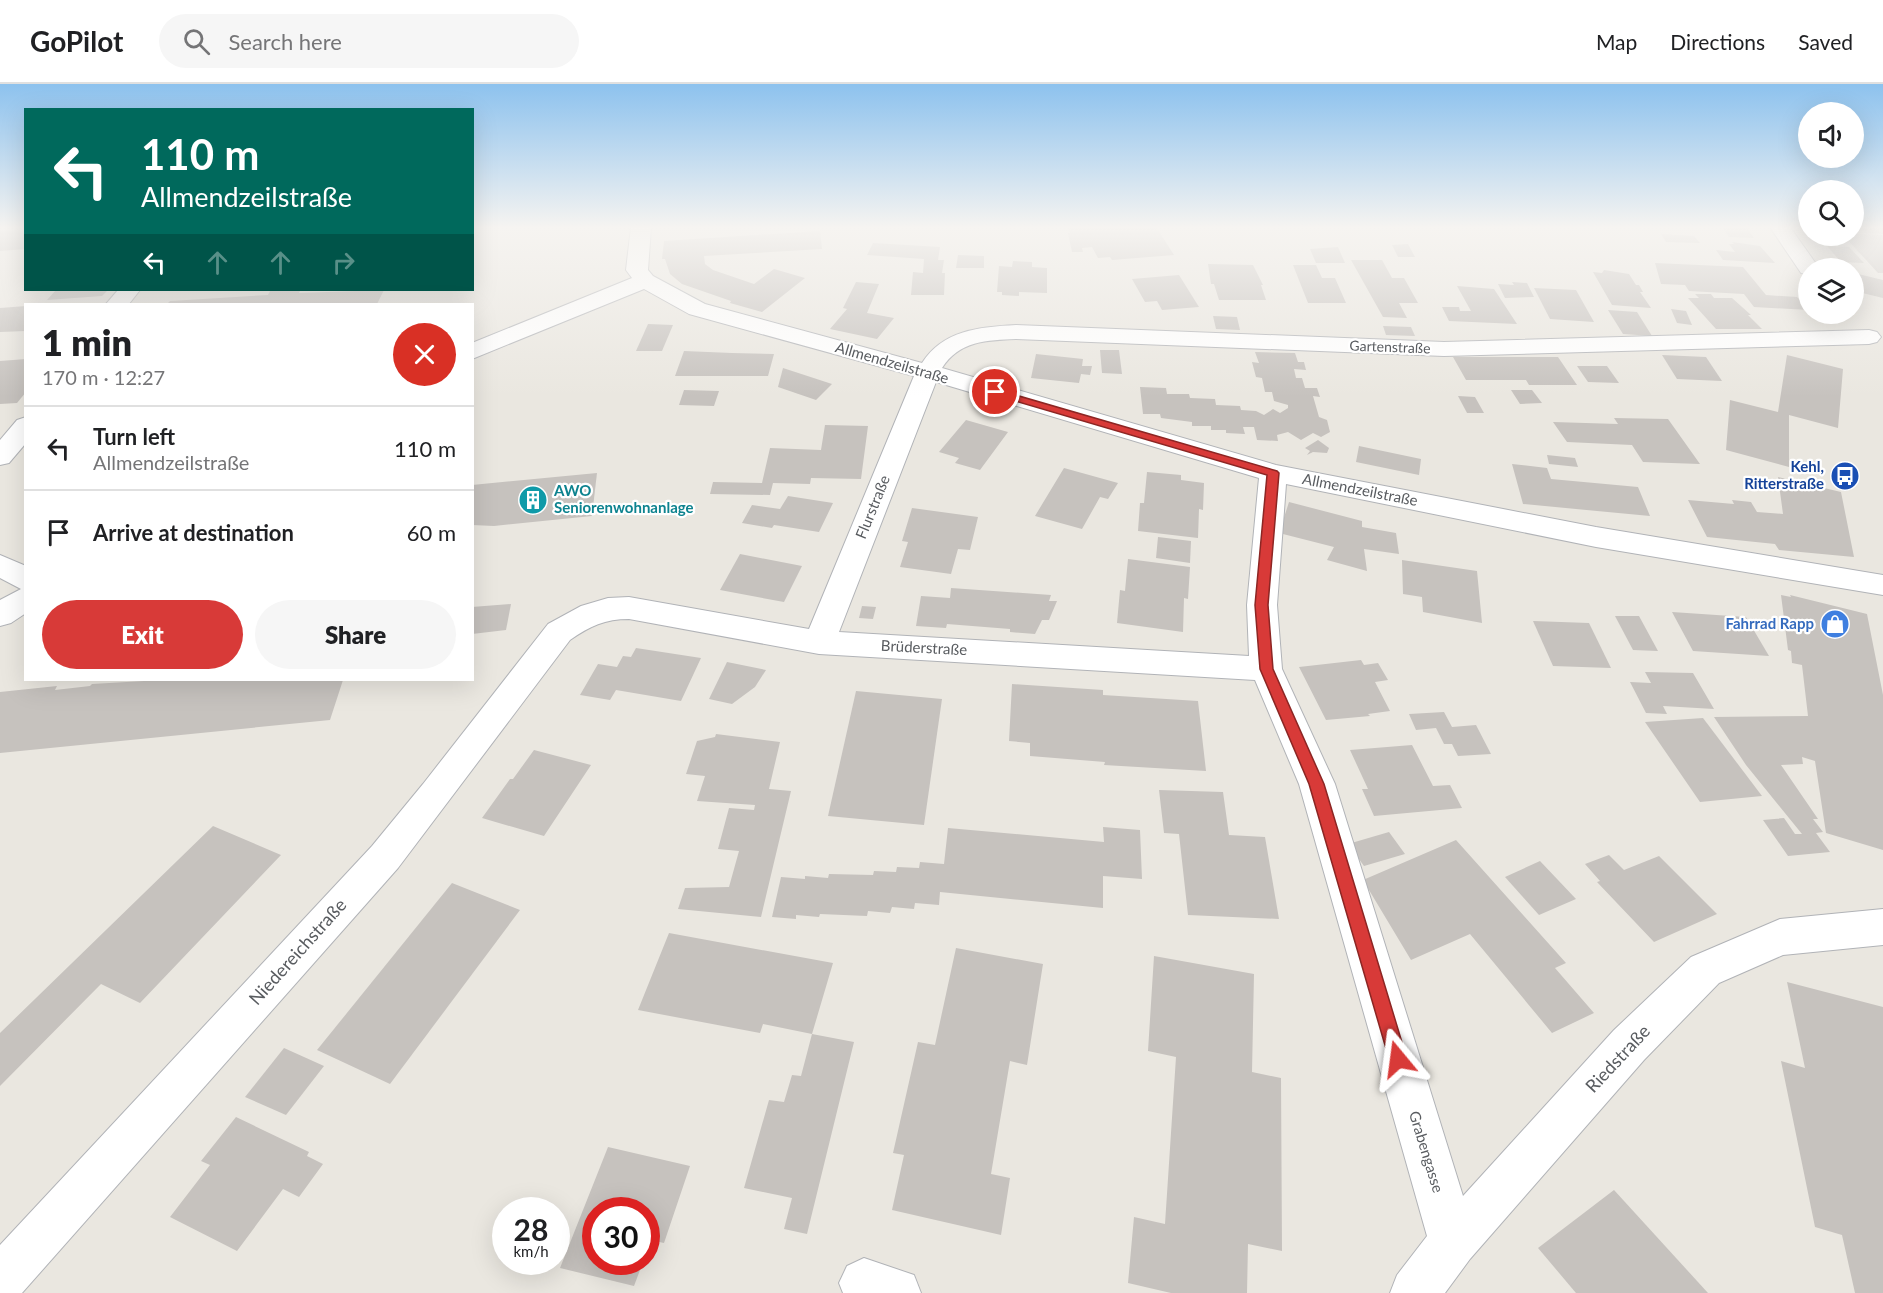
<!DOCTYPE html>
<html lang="en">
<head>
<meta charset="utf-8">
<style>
	:root { --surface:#fff; --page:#f6f6f6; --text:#202124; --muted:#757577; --line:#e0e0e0; --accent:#d83a38 }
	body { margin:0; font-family:Lato,sans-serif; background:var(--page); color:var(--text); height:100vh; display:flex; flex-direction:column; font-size:22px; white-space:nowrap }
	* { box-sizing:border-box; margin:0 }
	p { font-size:20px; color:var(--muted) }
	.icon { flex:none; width:33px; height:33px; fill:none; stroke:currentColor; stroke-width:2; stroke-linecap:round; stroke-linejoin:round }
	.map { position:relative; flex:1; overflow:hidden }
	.details { position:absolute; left:24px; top:219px; width:450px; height:378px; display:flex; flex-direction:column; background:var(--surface); border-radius:0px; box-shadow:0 6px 24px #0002 }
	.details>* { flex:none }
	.banner { position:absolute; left:24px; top:24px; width:450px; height:183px; border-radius:0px; box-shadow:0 6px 24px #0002; background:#00695c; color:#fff; overflow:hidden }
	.buttons { position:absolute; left:1798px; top:18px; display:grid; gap:12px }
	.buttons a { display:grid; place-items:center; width:66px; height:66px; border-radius:50%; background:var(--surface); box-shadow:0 6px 24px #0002; font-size:30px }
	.speed { position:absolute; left:492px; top:1113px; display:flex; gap:12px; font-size:30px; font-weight:700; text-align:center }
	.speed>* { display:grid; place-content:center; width:78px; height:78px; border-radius:50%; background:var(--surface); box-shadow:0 6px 24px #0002; line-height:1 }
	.speed small { font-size:15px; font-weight:400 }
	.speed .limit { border:9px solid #d22; background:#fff; color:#111 }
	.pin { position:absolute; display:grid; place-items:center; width:51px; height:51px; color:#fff; margin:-26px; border:3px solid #fff; border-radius:50%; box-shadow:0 2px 6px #0007 }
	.me { position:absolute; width:66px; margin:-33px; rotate:344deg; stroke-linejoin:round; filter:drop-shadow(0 0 4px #0008) }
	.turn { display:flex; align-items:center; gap:21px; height:126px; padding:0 18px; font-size:27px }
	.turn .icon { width:78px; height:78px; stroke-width:2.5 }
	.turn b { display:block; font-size:42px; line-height:51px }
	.lanes { display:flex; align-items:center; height:57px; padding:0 18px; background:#0003; justify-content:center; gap:30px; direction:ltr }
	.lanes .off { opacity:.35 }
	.round { display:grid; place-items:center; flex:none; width:63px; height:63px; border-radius:32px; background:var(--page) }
	.overview { display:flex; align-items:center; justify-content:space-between; height:102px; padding:0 18px }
	h1 { font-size:36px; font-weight:800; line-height:45px }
	.button { display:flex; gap:12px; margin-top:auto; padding:12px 18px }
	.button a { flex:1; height:69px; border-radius:36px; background:var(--accent); color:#fff; font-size:24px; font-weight:800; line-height:69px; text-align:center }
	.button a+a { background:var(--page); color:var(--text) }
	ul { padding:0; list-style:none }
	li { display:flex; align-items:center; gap:18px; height:84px; padding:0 18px; border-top:2px solid var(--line) }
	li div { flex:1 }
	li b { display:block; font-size:22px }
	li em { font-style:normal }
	header { display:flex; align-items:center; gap:36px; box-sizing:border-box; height:84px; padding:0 30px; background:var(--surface); border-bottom:2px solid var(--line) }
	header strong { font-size:28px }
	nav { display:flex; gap:33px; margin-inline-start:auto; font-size:21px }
	.search { width:420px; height:54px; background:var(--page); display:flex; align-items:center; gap:15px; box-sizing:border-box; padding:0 21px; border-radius:33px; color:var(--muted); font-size:22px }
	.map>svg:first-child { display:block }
	.building { fill:#c6c2be }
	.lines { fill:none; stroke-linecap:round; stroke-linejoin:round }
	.street-casing { stroke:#b1b3b7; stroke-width:2 }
	.street { fill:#fff; fill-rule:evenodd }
	.route { fill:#d83a38; stroke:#8c2624; stroke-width:1.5 }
	.labels { text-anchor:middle; stroke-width:4.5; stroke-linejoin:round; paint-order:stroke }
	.far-street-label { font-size:14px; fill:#595c60; stroke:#fff }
	.street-label { font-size:15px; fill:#595c60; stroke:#fff }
	.transit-label { font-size:15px; font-weight:bold; fill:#164399; stroke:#fff; text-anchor:end }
	.culture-label { font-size:15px; font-weight:bold; fill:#0d838f; stroke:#fff; text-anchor:start }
	.shop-label { font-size:15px; font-weight:bold; fill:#366cbe; stroke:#fff; text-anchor:end }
	.near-street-label { font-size:18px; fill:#595c60; stroke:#fff }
</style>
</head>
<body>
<header>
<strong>GoPilot</strong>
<div class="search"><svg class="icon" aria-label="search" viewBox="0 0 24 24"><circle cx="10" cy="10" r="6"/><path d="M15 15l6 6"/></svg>Search here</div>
<nav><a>Map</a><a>Directions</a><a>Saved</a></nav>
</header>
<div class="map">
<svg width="1883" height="1209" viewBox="0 0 1883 1209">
	<rect width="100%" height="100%" fill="#eae7e0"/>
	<g class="building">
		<polygon points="1067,143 1152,143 1158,146 1174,171 1112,176 1110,173 1098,174 1092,163 1082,164 1083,168 1072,168 1068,149 1070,149"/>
		<polygon points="1722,143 1746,143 1754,154 1729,153"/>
		<polygon points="1861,143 1883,143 1883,150 1865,149"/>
		<polygon points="26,145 26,165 0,167 0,147"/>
		<polygon points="820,147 822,165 704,172 705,180 713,186 754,200 774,185 805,194 762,228 730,219 731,217 682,200 670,190 665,175 662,175 664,157"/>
		<polygon points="1661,150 1694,152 1700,159 1666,158"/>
		<polygon points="1854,150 1883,151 1883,189 1878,189 1844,152 1854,152"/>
		<polygon points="1732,158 1760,162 1775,179 1723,176 1716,166 1735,168 1729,160 1734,160"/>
		<polygon points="873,159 940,163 938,176 944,176 942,189 945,189 944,211 911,211 913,188 923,189 924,175 867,171"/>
		<polygon points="1408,160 1415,173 1398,173 1392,161"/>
		<polygon points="1827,162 1849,163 1864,179 1841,178"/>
		<polygon points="1338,163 1345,179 1316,179 1310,165"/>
		<polygon points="958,171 984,172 984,184 956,184"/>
		<polygon points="1351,176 1382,176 1392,194 1404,194 1418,219 1399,219 1407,234 1383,233"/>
		<polygon points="1013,177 1032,178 1032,183 1047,184 1047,209 1019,208 1019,212 1002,211 1002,208 997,208 999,182 1012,183"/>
		<polygon points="1655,179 1743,183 1766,211 1797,213 1809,226 1754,223 1744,210 1689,207 1685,201 1661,200"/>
		<polygon points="1208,180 1253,181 1263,201 1261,201 1266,216 1219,216 1214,200 1211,200"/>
		<polygon points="1293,181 1316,181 1322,194 1335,194 1346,219 1308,219"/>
		<polygon points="1604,186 1629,190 1636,201 1639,201 1643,208 1640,208 1651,224 1612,221 1593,188 1602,189"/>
		<polygon points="1854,189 1883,196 1883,214 1854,207"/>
		<polygon points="1179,191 1199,223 1162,226 1157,217 1145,218 1132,195"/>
		<polygon points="856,198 879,200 867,229 894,234 877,255 830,245 847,225 843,224"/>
		<polygon points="1512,198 1527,199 1534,213 1505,214 1498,200 1514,201"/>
		<polygon points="1457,202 1494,205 1517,240 1449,237 1442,223 1459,223 1460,227 1471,227"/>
		<polygon points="1534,204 1576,206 1594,238 1550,235"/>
		<polygon points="56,206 108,206 102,212 47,216"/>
		<polygon points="291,206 300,207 299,209 384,206 377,220 167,220 170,217 268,211 270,207"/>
		<polygon points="1695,210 1711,210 1714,214 1732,214 1751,231 1748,231 1762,245 1716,245 1688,214 1699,214"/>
		<polygon points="26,222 26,247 0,248 0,224"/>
		<polygon points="1671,225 1686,227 1692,241 1677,239"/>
		<polygon points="1608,226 1637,228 1652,252 1623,250"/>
		<polygon points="1213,232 1237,233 1240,246 1216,245"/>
		<polygon points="648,240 673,241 662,267 636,267"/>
		<polygon points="1383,242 1411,243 1415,252 1386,251"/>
		<polygon points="1100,266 1119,266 1122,290 1102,289"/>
		<polygon points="684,267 732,269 774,270 768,292 675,292"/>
		<polygon points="1255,268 1295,269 1298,278 1304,278 1306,286 1294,285 1296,294 1302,294 1305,304 1317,304 1320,313 1313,312 1319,333 1327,336 1330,348 1321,353 1313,349 1301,356 1288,348 1277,351 1278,357 1257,356 1254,343 1243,343 1245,350 1226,349 1226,346 1211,346 1211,342 1192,342 1192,338 1161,334 1160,330 1143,330 1140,303 1166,304 1167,310 1189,310 1190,314 1215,315 1216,321 1240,322 1241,326 1256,327 1264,331 1273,325 1280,329 1288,324 1288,321 1274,317 1272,308 1265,308 1262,294 1256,293 1252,278 1259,279"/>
		<polygon points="1036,270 1083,275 1082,282 1092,282 1090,291 1081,290 1079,299 1031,294"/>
		<polygon points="1662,271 1706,273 1722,297 1677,295"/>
		<polygon points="1787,271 1843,285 1838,344 1789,331 1789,383 1726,366 1730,316 1778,328"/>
		<polygon points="1453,273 1558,273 1577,301 1529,301 1526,296 1466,296"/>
		<polygon points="26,275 26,308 17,319 0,320 0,277"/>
		<polygon points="1577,282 1607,282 1619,299 1588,298"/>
		<polygon points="783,284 832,300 816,316 778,303"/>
		<polygon points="684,306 719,307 714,322 679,321"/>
		<polygon points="1511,306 1532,306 1542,319 1520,320"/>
		<polygon points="1458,312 1475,313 1484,329 1467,329"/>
		<polygon points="1614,334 1668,335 1700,380 1643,378 1632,361 1567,358 1553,338 1618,340"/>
		<polygon points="966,336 1008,348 980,386 955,379 959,374 939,368"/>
		<polygon points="825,341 868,342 861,395 811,394 810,400 773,399 770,411 710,410 713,398 762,399 770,364 821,366"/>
		<polygon points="1318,356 1329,364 1327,369 1313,368 1307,371 1310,367 1305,364"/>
		<polygon points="1359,362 1421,375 1419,391 1356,378"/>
		<polygon points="1547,371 1575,374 1578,383 1549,380"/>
		<polygon points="1512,380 1547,384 1551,395 1638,403 1650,432 1523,420"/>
		<polygon points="1064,384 1118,399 1108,415 1100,413 1082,445 1035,432"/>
		<polygon points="1147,388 1181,391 1181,396 1204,399 1203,426 1199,425 1198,454 1138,447 1140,419 1144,419"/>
		<polygon points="597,389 592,432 494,442 472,441 472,401"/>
		<polygon points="1778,393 1841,408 1854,473 1779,466 1775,460 1707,453 1688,416 1734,420 1732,416 1751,418 1757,428 1783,430"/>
		<polygon points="788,412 833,419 819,448 774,441 772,444 742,439 752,421 780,425"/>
		<polygon points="1289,418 1362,437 1362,443 1396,449 1399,470 1364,465 1367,487 1327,476 1334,463 1279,449"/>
		<polygon points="912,424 978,433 970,466 958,465 951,490 900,483 908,458 902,457"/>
		<polygon points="1158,453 1191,457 1190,479 1156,474"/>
		<polygon points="740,470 802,482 784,518 720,506"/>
		<polygon points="1128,475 1190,483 1188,515 1184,514 1183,548 1117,539 1120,506 1125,507"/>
		<polygon points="1402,476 1477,487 1482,539 1423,528 1422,513 1403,510"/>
		<polygon points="951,504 1051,511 1049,517 1057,517 1049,536 1042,536 1035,550 1010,548 1010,545 947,540 946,544 916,542 921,512 950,514"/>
		<polygon points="1781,511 1791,513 1790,511 1867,530 1883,611 1883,766 1826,749 1815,677 1802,673 1803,680 1781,681 1818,735 1813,735 1823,748 1816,749 1830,768 1788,772 1763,736 1784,734 1795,750 1802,750 1746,681 1714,633 1808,632 1802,581 1792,579 1791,567 1788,566"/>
		<polygon points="511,520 506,546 472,550 472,523"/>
		<polygon points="862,522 876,523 873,535 859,534"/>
		<polygon points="1672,528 1746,533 1769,572 1693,567"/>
		<polygon points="1615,532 1639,532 1658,567 1633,566"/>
		<polygon points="1533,537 1589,539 1611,584 1553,582"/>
		<polygon points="636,564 701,574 681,617 616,606 610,616 580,611 598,580 617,583 623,572 631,573"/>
		<polygon points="1361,576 1364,581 1378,579 1388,596 1375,598 1390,627 1368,630 1370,632 1326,636 1299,583"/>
		<polygon points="727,578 766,586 755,603 732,620 709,615"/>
		<polygon points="1645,588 1693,589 1714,625 1663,622 1667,630 1646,629 1630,598 1651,599"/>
		<polygon points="161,596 343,596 330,636 0,669 0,608 57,602 55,606 90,602 92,600"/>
		<polygon points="1012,600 1103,606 1103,611 1198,617 1206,687 1104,681 1105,678 1030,672 1030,659 1009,657"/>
		<polygon points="856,607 942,615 924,741 828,732"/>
		<polygon points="1444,628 1452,643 1476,641 1491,670 1458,672 1452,660 1444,660 1436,644 1416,646 1409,630"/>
		<polygon points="1703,634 1762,712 1700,718 1645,638"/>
		<polygon points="716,650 780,658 769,705 791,707 761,833 678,825 685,804 729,803 739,767 718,765 729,724 754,726 755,721 697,717 705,692 686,690 697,657 715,653"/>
		<polygon points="1412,661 1433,702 1450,701 1462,724 1374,732 1362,705 1368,705 1350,666"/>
		<polygon points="534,666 591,681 544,752 482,734 510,695 513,695"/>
		<polygon points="1159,706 1223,708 1229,751 1265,753 1279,835 1188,831 1179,750 1164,749"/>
		<polygon points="213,742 281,771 140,919 101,900 0,1002 0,949"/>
		<polygon points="1103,743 1140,746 1142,795 1103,792 1103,824 940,808 939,821 915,819 914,825 892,823 890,829 868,827 867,832 820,830 819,833 796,831 796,835 772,833 781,793 805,795 805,792 828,794 829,790 873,791 874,787 896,788 897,783 919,784 920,778 944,780 948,744 1104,758"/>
		<polygon points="1389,748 1405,770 1364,782 1348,760"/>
		<polygon points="1456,756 1566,879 1555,884 1594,929 1552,949 1470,850 1411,876 1363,796"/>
		<polygon points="1609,771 1624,786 1659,772 1717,830 1654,858 1597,798 1600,797 1585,780"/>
		<polygon points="1540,777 1576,815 1539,831 1505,793"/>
		<polygon points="452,799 520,826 390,1000 317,966"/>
		<polygon points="669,849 833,879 812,950 763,940 760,949 638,926"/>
		<polygon points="956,864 1043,880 1027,981 1010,977 991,1090 1010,1094 1001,1151 892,1126 904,1071 893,1069 918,958 935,961"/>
		<polygon points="1154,872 1254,890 1252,988 1281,994 1282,1167 1248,1160 1247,1209 1171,1209 1128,1199 1134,1133 1165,1140 1176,973 1148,967"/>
		<polygon points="1787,898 1883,923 1883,1209 1855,1209 1842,1151 1815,1143 1781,977 1805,984"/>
		<polygon points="812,950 854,958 807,1150 784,1145 792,1114 744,1104 769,1016 784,1018 792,991 801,992"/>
		<polygon points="284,964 324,982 286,1031 245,1013"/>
		<polygon points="236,1033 309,1068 307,1072 323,1080 299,1113 283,1105 237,1167 170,1133 210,1081 201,1077"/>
		<polygon points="608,1063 690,1082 664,1159 650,1156 646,1166 646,1126 596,1126 596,1178 643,1178 634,1202 560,1184"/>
		<polygon points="1614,1106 1708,1209 1576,1209 1538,1164"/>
	</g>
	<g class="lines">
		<g class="street-casing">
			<g id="street">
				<path d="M631 143H651L648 186 653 192 705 220 922 279C943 246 979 243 1016 241L1444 258 1869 246 1877 248 1881 253 1877 258 1869 260 1444 272 1016 255C987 256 959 257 942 284L1276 381 1596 443 1883 491V511L1596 463 1286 400 1277 521 1282 585 1335 700 1463 1112 1614 946 1691 873 1780 835 1883 825V861L1783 871 1719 899 1644 976 1470 1175 1445 1209H1390L1397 1191 1427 1152 1299 700 1255 596 819 570 629 535C605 535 590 542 570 556L398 784 22 1209H0V1161L372 762 423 700 548 540 581 522 608 514 629 513 809 545 914 292 689 230 644 205 472 275V259L632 194 626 186ZM936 298 1259 394 1247 521 1249 572 839 548Z"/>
				<polygon points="1770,143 1790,143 1819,184 1809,184 1809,190 1801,189"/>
				<polygon points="118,206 140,206 129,220 106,220"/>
				<polygon points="26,333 26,359 9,379 0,381 0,356 17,336"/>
				<polygon points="0,471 26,482 26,529 11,539 0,542 0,516 21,505 0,494"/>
				<polygon points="864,1174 914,1191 921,1209 843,1209 839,1199 847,1182"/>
			</g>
		</g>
		<use href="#street" class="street"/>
	</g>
	<linearGradient id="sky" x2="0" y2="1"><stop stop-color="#8dc2ee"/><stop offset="0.46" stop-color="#f6f4f1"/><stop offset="1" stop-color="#f6f4f1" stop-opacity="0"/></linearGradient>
	<rect width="1883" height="312" fill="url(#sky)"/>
	<polygon class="route" points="995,305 1277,387 1279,389 1268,521 1273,585 1324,700 1407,975 1405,981 1398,984 1392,981 1389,975 1309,700 1260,585 1255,521 1267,391 991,310 991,306"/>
	<defs>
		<g id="bus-disc" transform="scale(1.5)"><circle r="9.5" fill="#1a4fb4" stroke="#fff"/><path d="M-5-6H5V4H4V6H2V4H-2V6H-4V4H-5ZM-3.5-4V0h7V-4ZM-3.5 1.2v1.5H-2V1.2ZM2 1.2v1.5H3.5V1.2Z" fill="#fff"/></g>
		<g id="building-disc" transform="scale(1.5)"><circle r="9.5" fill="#0f9aa8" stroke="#fff"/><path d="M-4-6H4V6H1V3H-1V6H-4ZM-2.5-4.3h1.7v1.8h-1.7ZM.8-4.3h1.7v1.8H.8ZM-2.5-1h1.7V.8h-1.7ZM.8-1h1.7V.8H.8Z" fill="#fff"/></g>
		<g id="shop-disc" transform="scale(1.5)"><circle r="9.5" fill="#3f7fe0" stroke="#fff"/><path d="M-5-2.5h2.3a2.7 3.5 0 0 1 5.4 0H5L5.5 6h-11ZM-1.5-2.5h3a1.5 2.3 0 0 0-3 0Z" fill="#fff"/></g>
	</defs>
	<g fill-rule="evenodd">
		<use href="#bus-disc" x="1845" y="392"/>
		<use href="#building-disc" x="533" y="416"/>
		<use href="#shop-disc" x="1835" y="540"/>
	</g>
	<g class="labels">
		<g class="far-street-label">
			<text transform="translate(1390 263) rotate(2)" y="5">Gartenstraße</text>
		</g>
		<g class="street-label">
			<text transform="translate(892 279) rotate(16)" y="5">Allmendzeilstraße</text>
			<text transform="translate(1360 406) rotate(11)" y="5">Allmendzeilstraße</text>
			<text transform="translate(873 423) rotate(-68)" y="5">Flurstraße</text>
			<text transform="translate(924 564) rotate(3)" y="5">Brüderstraße</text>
			<text transform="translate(1426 1068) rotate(73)" y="5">Grabengasse</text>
		</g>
		<g class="transit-label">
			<text x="1824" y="388">Kehl,<tspan x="1824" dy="17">Ritterstraße</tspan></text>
		</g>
		<g class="culture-label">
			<text x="554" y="412">AWO<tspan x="554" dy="17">Seniorenwohnanlage</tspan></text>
		</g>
		<g class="shop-label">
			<text x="1814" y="545">Fahrrad Rapp</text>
		</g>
		<g class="near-street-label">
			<text transform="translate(298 868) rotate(-48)" y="6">Niedereichstraße</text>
			<text transform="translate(1618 975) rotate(-47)" y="6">Riedstraße</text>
		</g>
	</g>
</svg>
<div class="buttons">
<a><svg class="icon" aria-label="sound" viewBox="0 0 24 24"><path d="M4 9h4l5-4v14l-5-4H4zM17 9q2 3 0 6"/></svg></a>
<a><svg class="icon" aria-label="search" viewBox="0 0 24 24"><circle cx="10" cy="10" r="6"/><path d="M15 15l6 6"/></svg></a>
<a><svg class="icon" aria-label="layers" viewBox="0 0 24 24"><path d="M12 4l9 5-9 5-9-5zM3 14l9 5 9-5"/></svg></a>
</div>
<div class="speed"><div>28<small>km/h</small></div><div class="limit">30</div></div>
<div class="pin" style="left:995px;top:308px;background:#d93025"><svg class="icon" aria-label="arrive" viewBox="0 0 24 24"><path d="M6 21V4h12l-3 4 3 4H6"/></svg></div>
<svg class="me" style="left:1398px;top:975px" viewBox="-20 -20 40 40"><path d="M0-17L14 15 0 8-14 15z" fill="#d83a38" stroke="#fff" stroke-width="4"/></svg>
<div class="banner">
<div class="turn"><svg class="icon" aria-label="left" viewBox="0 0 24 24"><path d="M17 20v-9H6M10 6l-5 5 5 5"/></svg><div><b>110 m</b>Allmendzeilstraße</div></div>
<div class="lanes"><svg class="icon" aria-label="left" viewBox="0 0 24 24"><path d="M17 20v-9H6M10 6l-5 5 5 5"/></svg><svg class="icon off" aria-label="ahead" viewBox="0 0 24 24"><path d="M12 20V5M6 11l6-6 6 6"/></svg><svg class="icon off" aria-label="ahead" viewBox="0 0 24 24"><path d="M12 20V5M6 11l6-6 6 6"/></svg><svg class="icon off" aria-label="right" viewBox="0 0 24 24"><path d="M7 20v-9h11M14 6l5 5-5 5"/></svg></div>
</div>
<section class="details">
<div class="overview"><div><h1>1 min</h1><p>170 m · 12:27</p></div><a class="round" style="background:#d93025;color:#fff"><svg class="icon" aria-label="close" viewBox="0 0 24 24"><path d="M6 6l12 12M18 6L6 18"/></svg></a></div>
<ul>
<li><svg class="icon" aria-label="left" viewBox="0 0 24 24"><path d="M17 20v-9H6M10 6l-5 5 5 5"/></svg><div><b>Turn left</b><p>Allmendzeilstraße</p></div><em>110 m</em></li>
<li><svg class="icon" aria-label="arrive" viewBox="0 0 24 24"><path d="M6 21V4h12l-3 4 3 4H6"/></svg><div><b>Arrive at destination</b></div><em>60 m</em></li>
</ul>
<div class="button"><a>Exit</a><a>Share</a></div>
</section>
</div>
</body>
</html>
